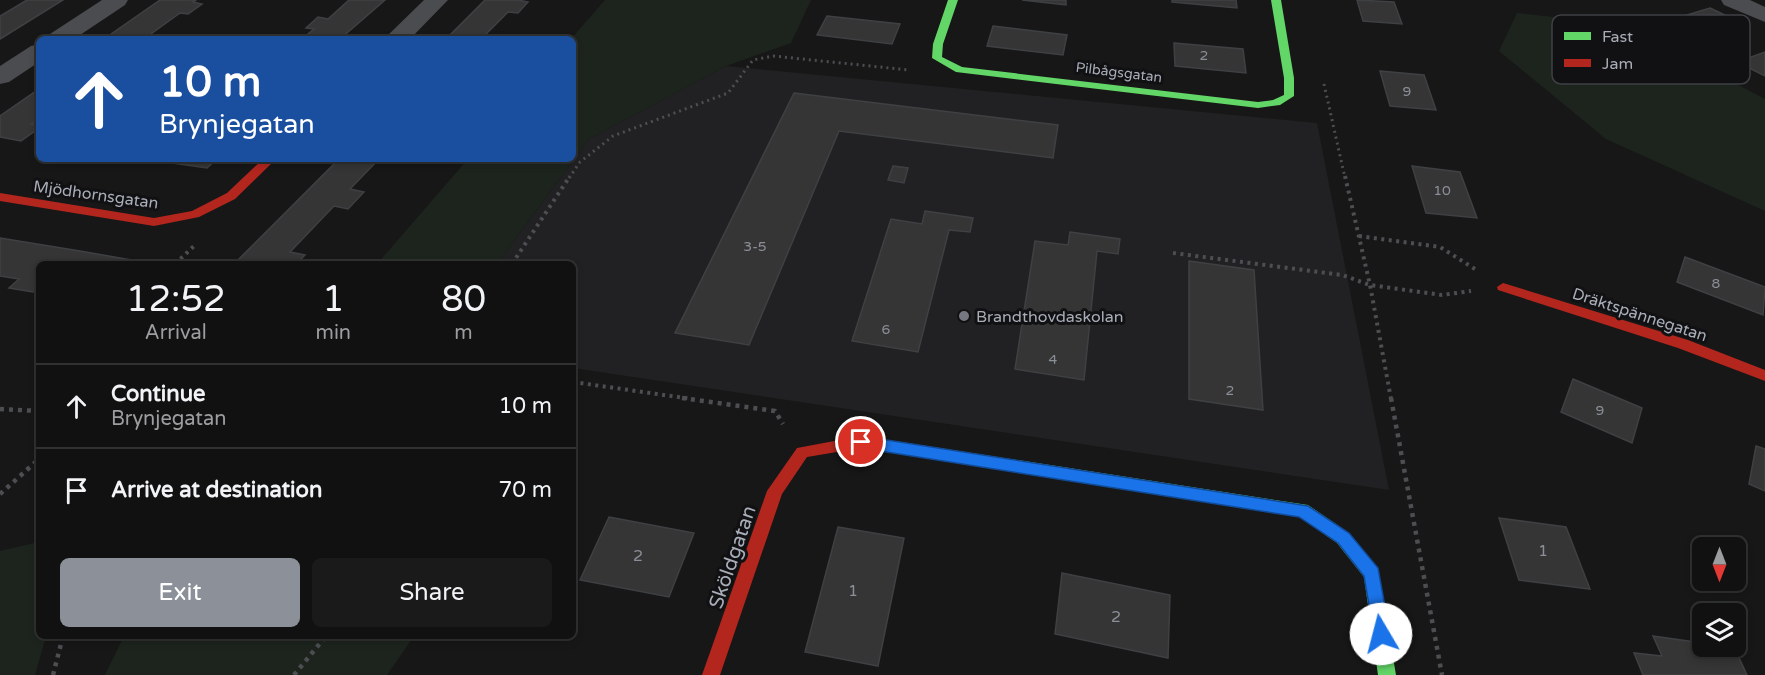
<!DOCTYPE html>
<html lang="en">
<head>
<meta charset="utf-8">
<style>
	:root { --surface:#111; --page:#1a1a1a; --text:#f1f3f6; --muted:#9c9d9f; --line:#303131; --accent:#8c9099 }
	body { margin:0; font-family:"Varela Round",sans-serif; background:var(--page); color:var(--text); height:100vh; display:flex; flex-direction:column; font-size:22px; white-space:nowrap }
	* { box-sizing:border-box; margin:0 }
	p { font-size:20px; color:var(--muted) }
	.icon { flex:none; width:33px; height:33px; fill:none; stroke:currentColor; stroke-width:2; stroke-linecap:round; stroke-linejoin:round }
	.map { position:relative; flex:1; overflow:hidden }
	.sheet { position:absolute; left:36px; top:261px; width:540px; height:378px; display:flex; flex-direction:column; background:var(--surface); border-radius:9px; box-shadow:0 3px 9px #0003,0 0 0 2px var(--line) }
	.sheet>* { flex:none }
	.hud { position:absolute; left:36px; top:36px; width:540px; height:126px; border-radius:9px; box-shadow:0 3px 9px #0003,0 0 0 2px var(--line); background:#1a4fa0; color:#fff; overflow:hidden }
	.needle { width:39px; rotate:180deg }
	.fabs { position:absolute; left:1692px; top:537px; display:grid; gap:12px }
	.fabs a { display:grid; place-items:center; width:54px; height:54px; border-radius:9px; background:var(--surface); box-shadow:0 3px 9px #0003,0 0 0 2px var(--line); font-size:30px }
	.pin { position:absolute; display:grid; place-items:center; width:51px; height:51px; color:#fff; margin:-26px; border:3px solid #fff; border-radius:50%; box-shadow:0 2px 6px #0007 }
	.me { position:absolute; width:66px; margin:-33px; rotate:352deg; stroke-linejoin:round; filter:drop-shadow(0 0 4px #0008) }
	.turn { display:flex; align-items:center; gap:21px; height:126px; padding:0 24px; font-size:27px }
	.turn .icon { width:78px; height:78px; stroke-width:2.5 }
	.turn b { display:block; font-size:42px; line-height:51px }
	.eta { display:flex; justify-content:space-evenly; align-items:center; height:102px; text-align:center }
	.eta b { font-size:36px; font-weight:600; line-height:42px }
	.button { display:flex; gap:12px; margin-top:auto; padding:12px 24px }
	.button a { flex:1; height:69px; border-radius:9px; background:var(--accent); color:#fff; font-size:24px; font-weight:600; line-height:69px; text-align:center }
	.button a+a { background:var(--page); color:var(--text) }
	ul { padding:0; list-style:none }
	li { display:flex; align-items:center; gap:18px; height:84px; padding:0 24px; border-top:2px solid var(--line) }
	li div { flex:1 }
	li b { display:block; font-size:22px }
	li em { font-style:normal }
	.map>svg:first-child { display:block }
	.built { fill:#212123 }
	.green { fill:#1d241e }
	.building { fill:#353536; stroke:#3f4043; stroke-width:1.5 }
	.lines { fill:none; stroke-linecap:round; stroke-linejoin:round }
	.path-far2 { stroke:#4d4e52; stroke-width:3; stroke-dasharray:2 4; stroke-linecap:butt }
	.path-far1 { stroke:#4d4e52; stroke-width:4; stroke-dasharray:3 4.5; stroke-linecap:butt }
	.path { stroke:#4d4e52; stroke-width:4.5; stroke-dasharray:4 5; stroke-linecap:butt }
	.street { fill:#4b4c50; fill-rule:evenodd }
	.fast { fill:#63d668; fill-rule:evenodd }
	.jam { fill:#b3261e; fill-rule:evenodd }
	.route { fill:#1a73e8; stroke:#114b97; stroke-width:1.5 }
	.poi-dot { fill:#757880; stroke:#111113; stroke-width:2 }
	.labels { text-anchor:middle; stroke-width:6; stroke-linejoin:round; paint-order:stroke }
	.number-label { font-size:14px; fill:#8b8f98 }
	.far-street-label { font-size:14px; fill:#a8adb8; stroke:#111113 }
	.street-label { font-size:16px; fill:#a8adb8; stroke:#111113 }
	.poi-label { font-size:16px; fill:#a8adb8; stroke:#111113; text-anchor:start }
	.near-number-label { font-size:16px; fill:#8b8f98 }
	.near-street-label { font-size:20px; fill:#a8adb8; stroke:#111113 }
	.key { fill:#111113; stroke:#3e4045; stroke-width:1.5 }
	.key-label { font-size:16px; fill:#a8adb8 }
</style>
</head>
<body>
<div class="map">
<svg width="1765" height="675" viewBox="0 0 1765 675">
	<rect width="100%" height="100%" fill="#171717"/>
	<polygon class="built" points="726,66 1317,123 1389,490 573,368 573,264 497,264 589,139"/>
	<g class="green">
		<polygon points="605,0 811,0 791,43 726,66 589,139 497,264 377,264 468,159 573,159 573,39 571,39"/>
		<polygon points="1517,13 1624,25 1765,99 1765,211 1606,139 1499,51"/>
		<polygon points="39,542 39,636 46,636 35,675 0,675 0,551"/>
		<polygon points="124,636 414,636 387,675 105,675"/>
	</g>
	<g class="building">
		<polygon points="27,0 63,0 0,39 0,16"/>
		<polygon points="160,0 196,0 193,2 202,4 188,14 180,13 144,39 147,39 104,39"/>
		<polygon points="349,0 385,0 340,39 302,39 314,29 306,28 318,17 328,19"/>
		<polygon points="485,0 518,0 528,2 518,13 508,12 481,39 446,39"/>
		<polygon points="1022,0 1066,0 1066,5"/>
		<polygon points="1172,0 1236,0 1237,8 1172,2"/>
		<polygon points="1357,0 1394,2 1402,24 1363,21"/>
		<polygon points="1710,8 1744,24 1697,39 1664,22"/>
		<polygon points="827,16 900,24 892,44 817,35"/>
		<polygon points="993,26 1067,35 1063,55 987,46"/>
		<polygon points="1174,43 1243,49 1246,73 1175,66"/>
		<polygon points="1765,52 1765,76 1737,62"/>
		<polygon points="1380,71 1424,75 1436,110 1390,106"/>
		<polygon points="39,89 39,119 31,124 39,126 39,128 21,141 0,137 0,116"/>
		<polygon points="794,93 1058,125 1053,158 839,131 749,345 675,333"/>
		<polygon points="160,159 217,159 207,168 158,161"/>
		<polygon points="339,159 379,159 350,189 364,192 348,209 334,206 290,252 305,255 296,264 234,264"/>
		<polygon points="893,166 908,168 904,183 888,180"/>
		<polygon points="1412,166 1460,172 1477,218 1426,213"/>
		<polygon points="925,211 973,218 970,232 949,230 918,352 852,341 891,219 922,224"/>
		<polygon points="1070,232 1120,239 1118,254 1097,251 1084,380 1015,369 1035,241 1068,245"/>
		<polygon points="0,238 80,251 143,262 141,264 39,264 39,287 33,292 9,288 19,279 0,276"/>
		<polygon points="1685,257 1765,287 1763,315 1677,282"/>
		<polygon points="1189,261 1254,270 1263,410 1189,399"/>
		<polygon points="1573,379 1642,408 1632,443 1561,412"/>
		<polygon points="1756,446 1765,449 1765,491 1749,484"/>
		<polygon points="609,517 694,533 669,597 580,580"/>
		<polygon points="1499,518 1566,527 1590,589 1519,580"/>
		<polygon points="838,527 904,538 878,666 805,652"/>
		<polygon points="1062,573 1170,595 1168,658 1055,634"/>
		<polygon points="1653,636 1702,643 1702,646 1734,647 1747,675 1643,675 1634,653 1662,656"/>
	</g>
	<g class="lines">
		<g class="path-far2">
			<polyline points="1324,84 1345,178"/>
			<polyline points="569,178 580,162 613,136 728,93 753,60 773,56 909,70"/>
		</g>
		<g class="path-far1">
			<polyline points="1345,176 1370,285 1391,399"/>
			<polyline points="1359,236 1440,247 1475,269"/>
			<polyline points="1173,253 1342,275 1370,285 1442,295 1471,291"/>
			<polyline points="175,264 194,246"/>
			<polyline points="512,264 570,176"/>
			<polyline points="573,382 692,399"/>
		</g>
		<g class="path">
			<polyline points="682,398 775,411 783,424"/>
			<polyline points="1391,398 1442,675"/>
			<polyline points="0,409 39,411"/>
			<polyline points="0,494 39,459"/>
			<polyline points="53,675 63,636"/>
			<polyline points="294,675 326,636"/>
		</g>
		<g class="street">
			<polygon points="102,0 128,0 125,5 74,39 46,39 50,34"/>
			<polygon points="424,0 448,0 410,39 384,39"/>
			<polygon points="1721,0 1750,0 1765,7 1765,22 1724,5"/>
			<polygon points="39,44 39,62 9,82 0,84 0,66 31,46"/>
		</g>
		<g class="fast">
			<polygon points="948,0 958,0 943,44 942,57 962,67 1258,102 1273,100 1284,95 1284,78 1271,0 1281,0 1294,78 1294,96 1280,105 1258,108 956,72 932,58 933,44"/>
			<polygon points="894,441 1308,505 1349,533 1378,569 1396,675 1378,675 1364,577 1337,543 1298,516 894,453 889,451 887,447 889,443"/>
		</g>
		<g class="jam">
			<polygon points="263,159 276,159 235,199 199,217 154,226 0,201 0,193 154,218 192,211 227,193"/>
			<polygon points="1503,283 1688,340 1765,370 1765,381 1678,348 1498,290 1497,287"/>
			<polygon points="861,436 894,441 899,443 901,447 899,451 894,453 861,448 807,457 782,494 720,675 702,675 767,491 797,448"/>
		</g>
	</g>
	<polygon class="route" points="861,436 1308,506 1349,533 1378,568 1390,634 1387,640 1381,643 1375,640 1364,576 1338,543 1299,517 861,448 856,446 854,442 856,437"/>
	<circle class="poi-dot" cx="964" cy="316" r="6"/>
	<g class="labels">
		<g class="number-label">
			<text x="1204" y="60">2</text>
			<text x="1407" y="96">9</text>
			<text x="1442" y="195">10</text>
			<text x="755" y="251">3-5</text>
			<text x="1716" y="288">8</text>
			<text x="886" y="334">6</text>
			<text x="1053" y="364">4</text>
			<text x="1230" y="395">2</text>
			<text x="1600" y="415">9</text>
		</g>
		<g class="far-street-label">
			<text transform="translate(1119 72) rotate(7)" y="5">Pilbågsgatan</text>
		</g>
		<g class="street-label">
			<text transform="translate(96 194) rotate(8)" y="6">Mjödhornsgatan</text>
			<text transform="translate(1640 314) rotate(18)" y="6">Dräktspännegatan</text>
		</g>
		<g class="poi-label">
			<text x="976" y="322">Brandthovdaskolan</text>
		</g>
		<g class="near-number-label">
			<text x="1543" y="556">1</text>
			<text x="638" y="561">2</text>
			<text x="853" y="596">1</text>
			<text x="1116" y="622">2</text>
		</g>
		<g class="near-street-label">
			<text transform="translate(732 557) rotate(-71)" y="7">Sköldgatan</text>
		</g>
	</g>
	<rect x="1552" y="15" width="198" height="69" rx="9" class="key"/>
	<rect x="1564" y="32" width="27" height="8" fill="#63d668"/>
	<rect x="1564" y="59" width="27" height="8" fill="#b3261e"/>
	<g class="key-label">
		<text x="1602" y="42">Fast</text>
		<text x="1602" y="69">Jam</text>
	</g>
</svg>
<div class="fabs">
<a><svg class="needle" viewBox="-14 -14 28 28"><path d="M0-13l5 13h-10z" fill="#e53935"/><path d="M0 13l5-13h-10z" fill="#9c9d9f"/></svg></a>
<a><svg class="icon" aria-label="layers" viewBox="0 0 24 24"><path d="M12 4l9 5-9 5-9-5zM3 14l9 5 9-5"/></svg></a>
</div>
<div class="pin" style="left:861px;top:442px;background:#d93025"><svg class="icon" aria-label="arrive" viewBox="0 0 24 24"><path d="M6 21V4h12l-3 4 3 4H6"/></svg></div>
<svg class="me" style="left:1381px;top:634px" viewBox="-20 -20 40 40"><circle r="19" fill="#fff"/><path d="M0-13L10 11 0 6-10 11z" fill="#1a73e8"/></svg>
<div class="hud">
<div class="turn"><svg class="icon" aria-label="ahead" viewBox="0 0 24 24"><path d="M12 20V5M6 11l6-6 6 6"/></svg><div><b>10 m</b>Brynjegatan</div></div>
</div>
<section class="sheet">
<div class="eta">
<div><b>12:52</b><p>Arrival</p></div>
<div><b>1</b><p>min</p></div>
<div><b>80</b><p>m</p></div>
</div>
<ul>
<li><svg class="icon" aria-label="ahead" viewBox="0 0 24 24"><path d="M12 20V5M6 11l6-6 6 6"/></svg><div><b>Continue</b><p>Brynjegatan</p></div><em>10 m</em></li>
<li><svg class="icon" aria-label="arrive" viewBox="0 0 24 24"><path d="M6 21V4h12l-3 4 3 4H6"/></svg><div><b>Arrive at destination</b></div><em>70 m</em></li>
</ul>
<div class="button"><a>Exit</a><a>Share</a></div>
</section>
</div>
</body>
</html>
